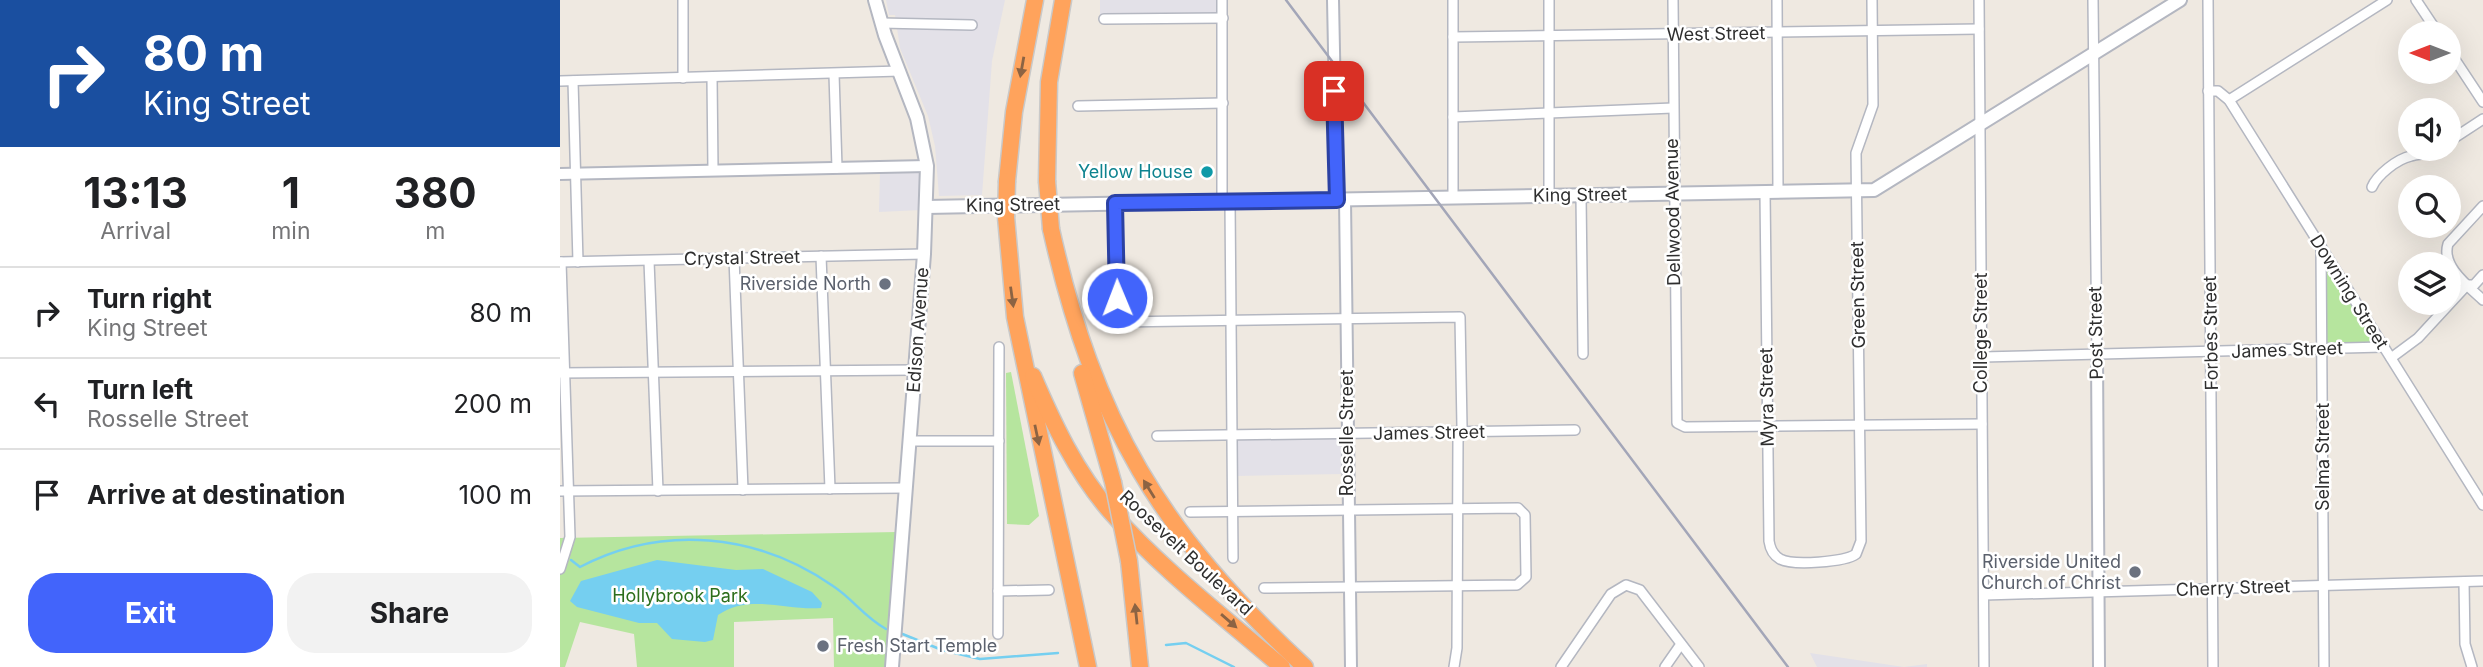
<!DOCTYPE html>
<html lang="en">
<head>
<meta charset="utf-8">
<style>
	:root { --surface:#fff; --page:#f2f2f2; --text:#202124; --muted:#757577; --line:#e0e0e0; --accent:#4264fb }
	body { margin:0; font-family:Inter,sans-serif; background:var(--page); color:var(--text); height:100vh; display:flex; flex-direction:column; font-size:26px; white-space:nowrap }
	* { box-sizing:border-box; margin:0 }
	p { font-size:23px; color:var(--muted) }
	.icon { flex:none; width:38px; height:38px; fill:none; stroke:currentColor; stroke-width:2; stroke-linecap:round; stroke-linejoin:round }
	.map { position:relative; flex:1; overflow:hidden }
	.drawer { display:flex; flex-direction:column; background:var(--surface); width:560px }
	.drawer>* { flex:none }
	.top-card { background:#1a4fa0; color:#fff; overflow:hidden }
	.needle { width:46px; rotate:270deg }
	.buttons { position:absolute; left:1838px; top:21px; display:grid; gap:14px }
	.buttons a { display:grid; place-items:center; width:63px; height:63px; border-radius:50%; background:var(--surface); box-shadow:0 7px 28px #0002; font-size:35px }
	.pin { position:absolute; display:grid; place-items:center; width:60px; height:60px; color:#fff; margin:-30px; border-radius:14px; box-shadow:0 4px 10px #0006 }
	.me { position:absolute; width:77px; margin:-38px; rotate:359deg; stroke-linejoin:round; filter:drop-shadow(0 0 5px #0008) }
	.turn { display:flex; align-items:center; gap:24px; height:147px; padding:0 28px; font-size:32px }
	.turn .icon { width:91px; height:91px; stroke-width:2.5 }
	.turn b { display:block; font-size:49px; line-height:60px }
	.eta { display:flex; justify-content:space-evenly; align-items:center; height:119px; text-align:center }
	.eta b { font-size:42px; font-weight:700; line-height:49px }
	.primary-button { display:flex; gap:14px; margin-top:auto; padding:14px 28px }
	.primary-button a { flex:1; height:80px; border-radius:28px; background:var(--accent); color:#fff; font-size:28px; font-weight:700; line-height:80px; text-align:center }
	.primary-button a+a { background:var(--page); color:var(--text) }
	ul { padding:0; list-style:none }
	li { display:flex; align-items:center; gap:21px; height:91px; padding:0 28px; border-top:2px solid var(--line) }
	li div { flex:1 }
	li b { display:block; font-size:26px }
	li em { font-style:normal }
	main { display:flex; flex:1; min-height:0 }
	.map>svg:first-child { display:block }
	.industrial { fill:#e3e1e8 }
	.green { fill:#b6e59e }
	.water { fill:#75cff0 }
	.lines { fill:none; stroke-linecap:round; stroke-linejoin:round }
	.stream { stroke:#75cff0; stroke-width:2.5 }
	.minor-casing { stroke:#b4b7c1; stroke-width:12 }
	.tertiary-casing { stroke:#b4b7c1; stroke-width:14 }
	.secondary-casing { stroke:#b4b7c1; stroke-width:16 }
	.motorway-casing { stroke:#c9c9c9; stroke-width:19 }
	.minor { stroke:#fff; stroke-width:9 }
	.tertiary { stroke:#fff; stroke-width:10 }
	.secondary { stroke:#fff; stroke-width:12 }
	.motorway { stroke:#ffa35c; stroke-width:16 }
	.rail { stroke:#a3a6b8; stroke-width:2.5 }
	.motorway-bridge-casing { stroke:#c9c9c9; stroke-width:19; stroke-linecap:butt }
	.motorway-bridge { stroke:#ffa35c; stroke-width:16 }
	.oneway { fill:#8c6343 }
	.route-casing { stroke:#2b41a3; stroke-width:18 }
	.route { stroke:#4264fb; stroke-width:12 }
	.culture-dot { fill:#0f9aa8; stroke:#fff; stroke-width:2.5 }
	.worship-dot { fill:#6b7280; stroke:#fff; stroke-width:2.5 }
	.labels { text-anchor:middle; stroke-width:5; stroke-linejoin:round; paint-order:stroke }
	.street-label { font-size:18px; fill:#2e2e2e; stroke:#fff }
	.culture-label { font-size:18px; fill:#0d838f; stroke:#fff; text-anchor:end }
	.worship-label { font-size:18px; fill:#5b616d; stroke:#fff; text-anchor:end }
	.park-label { font-size:18px; fill:#2c6e1b; stroke:#fff }
</style>
</head>
<body>
<main>
<section class="drawer">
<div class="top-card">
<div class="turn"><svg class="icon" aria-label="right" viewBox="0 0 24 24"><path d="M7 20v-9h11M14 6l5 5-5 5"/></svg><div><b>80 m</b>King Street</div></div>
</div>
<div class="eta">
<div><b>13:13</b><p>Arrival</p></div>
<div><b>1</b><p>min</p></div>
<div><b>380</b><p>m</p></div>
</div>
<ul>
<li><svg class="icon" aria-label="right" viewBox="0 0 24 24"><path d="M7 20v-9h11M14 6l5 5-5 5"/></svg><div><b>Turn right</b><p>King Street</p></div><em>80 m</em></li>
<li><svg class="icon" aria-label="left" viewBox="0 0 24 24"><path d="M17 20v-9H6M10 6l-5 5 5 5"/></svg><div><b>Turn left</b><p>Rosselle Street</p></div><em>200 m</em></li>
<li><svg class="icon" aria-label="arrive" viewBox="0 0 24 24"><path d="M6 21V4h12l-3 4 3 4H6"/></svg><div><b>Arrive at destination</b></div><em>100 m</em></li>
</ul>
<div class="primary-button"><a>Exit</a><a>Share</a></div>
</section>
<div class="map">
<svg width="1923" height="667" viewBox="0 0 1923 667">
	<rect width="100%" height="100%" fill="#efe9e1"/>
	<g class="industrial">
		<polygon points="326,0 445,0 432,61 422,195 379,196 375,146 368,116 340,48 335,15 329,15"/>
		<polygon points="540,0 657,0 658,14 540,15"/>
		<polygon points="356,170 360,175 361,210 319,212 320,171"/>
		<polygon points="780,436 783,439 783,474 675,476 675,441 678,439"/>
		<polygon points="1250,653 1344,667 1367,664 1367,667 1257,667"/>
	</g>
	<g class="green">
		<polygon points="1767,265 1817,344 1766,345"/>
		<polygon points="451,372 479,516 469,525 447,524 446,373"/>
		<polygon points="337,532 327,667 274,667 273,618 174,622 174,667 77,667 74,634 20,622 5,667 0,667 0,538"/>
	</g>
	<path class="water" d="M97 560 176 570 203 569 252 592 262 603 261 608C227 611 189 593 158 615L153 640 145 642 112 639 97 623H79L17 607 10 601 21 581Z"/>
	<g class="lines">
		<g class="stream">
			<path d="M11 560 20 567C102 524 197 533 273 586 293 599 303 616 326 629"/>
			<polyline points="340,633 382,650 420,659 498,653"/>
			<polyline points="606,645 626,643 674,667"/>
		</g>
		<g class="minor-casing">
			<g id="minor">
				<polyline points="123,0 123,78"/>
				<polyline points="893,0 893,197"/>
				<polyline points="1113,0 1117,423 1125,427 1422,424"/>
				<polyline points="1217,0 1218,192"/>
				<polyline points="1419,0 1424,667"/>
				<polyline points="1533,0 1537,356"/>
				<polyline points="1648,0 1653,667"/>
				<polyline points="1856,0 1878,33"/>
				<polyline points="544,19 663,18"/>
				<polyline points="321,23 412,25"/>
				<polyline points="893,37 1419,29"/>
				<polyline points="1888,49 1923,102"/>
				<polyline points="274,74 277,168"/>
				<polyline points="152,77 153,170"/>
				<polyline points="0,81 340,71"/>
				<polyline points="13,81 18,262"/>
				<polyline points="1648,91 1658,91 1669,100 1923,505"/>
				<polyline points="1669,100 1827,0"/>
				<polyline points="518,106 663,103"/>
				<polyline points="893,117 1113,108"/>
				<polyline points="1888,142 1923,119"/>
				<path d="M1812 187C1817 175 1837 159 1851 156 1861 153 1867 155 1877 149"/>
				<path d="M1205 192 1209 541C1210 548 1213 555 1220 559 1233 566 1285 562 1296 554L1301 541 1296 153 1313 105 1312 0"/>
				<polyline points="989,196 989,0"/>
				<polyline points="1021,196 1023,354"/>
				<polyline points="662,202 662,0"/>
				<polyline points="670,202 673,558"/>
				<polyline points="555,203 557,322 900,317 902,427 898,441 897,648 894,667"/>
				<path d="M1923 206 1888 244C1881 266 1908 286 1923 300"/>
				<polyline points="1761,249 1764,667"/>
				<polyline points="261,256 270,489"/>
				<polyline points="174,258 183,490"/>
				<polyline points="89,261 98,491"/>
				<polyline points="0,262 364,254"/>
				<polyline points="1422,357 1823,347"/>
				<polyline points="1831,358 1858,338 1907,285 1914,285 1923,275"/>
				<polyline points="0,373 355,370"/>
				<polyline points="597,436 1015,430"/>
				<polyline points="349,441 439,441"/>
				<polyline points="0,491 345,488"/>
				<polyline points="630,512 958,508 965,515 966,577 957,585 704,588"/>
				<polyline points="0,569 10,537 1,262"/>
				<polyline points="1904,582 1905,644 1912,667"/>
				<polyline points="438,591 489,590"/>
				<polyline points="1424,595 1923,581"/>
				<polyline points="438,634 439,347"/>
				<polyline points="1001,667 1051,594 1066,585 1080,590 1139,667"/>
				<polyline points="1105,667 1121,644"/>
			</g>
		</g>
		<g class="tertiary-casing">
			<g id="tertiary">
				<polyline points="773,0 777,200"/>
				<polyline points="0,174 367,166"/>
				<polyline points="785,200 791,667"/>
				<polyline points="1537,356 1539,667"/>
			</g>
		</g>
		<g class="secondary-casing">
			<g id="secondary">
				<polyline points="315,0 325,35 357,118 367,166 364,254 332,667"/>
				<polyline points="366,207 1314,190 1620,0"/>
			</g>
		</g>
		<g class="motorway-casing">
			<g id="motorway">
				<polyline points="447,181 454,112 475,0"/>
				<polyline points="487,181 489,82 503,0"/>
				<polyline points="446,217 455,317 528,667"/>
				<path d="M491 229C535 424 599 531 745 667"/>
				<polyline points="522,373 553,482"/>
				<path d="M473 376C493 423 516 472 550 511 601 569 664 617 722 667"/>
				<polyline points="569,561 580,667"/>
			</g>
		</g>
		<use href="#minor" class="minor"/>
		<use href="#tertiary" class="tertiary"/>
		<use href="#secondary" class="secondary"/>
		<use href="#motorway" class="motorway"/>
		<polyline class="rail" points="726,0 1228,667"/>
		<g class="motorway-bridge-casing">
			<g id="motorway-bridge">
				<polyline points="487,181 491,229"/>
				<polyline points="446,217 447,181"/>
				<polyline points="553,482 569,561"/>
			</g>
		</g>
		<use href="#motorway-bridge" class="motorway-bridge"/>
	</g>
	<defs><path id="oneway-solid" d="M-6-.8H1V-3.2L6.5 0L1 3.2V.8H-6Z" transform="scale(1.75)"/></defs>
	<g class="oneway">
		<use href="#oneway-solid" transform="translate(462 67) rotate(100)"/>
		<use href="#oneway-solid" transform="translate(452 297) rotate(82)"/>
		<use href="#oneway-solid" transform="translate(477 435) rotate(78)"/>
		<use href="#oneway-solid" transform="translate(589 489) rotate(-122)"/>
		<use href="#oneway-solid" transform="translate(576 614) rotate(-96)"/>
		<use href="#oneway-solid" transform="translate(669 621) rotate(41)"/>
	</g>
	<g class="lines">
		<g class="route-casing">
			<polyline id="route" points="557,298 555,203 777,200 774,91"/>
		</g>
		<use href="#route" class="route"/>
	</g>
	<circle class="culture-dot" cx="647" cy="172" r="7"/>
	<g class="worship-dot">
		<circle cx="325" cy="284" r="7"/>
		<circle cx="1575" cy="572" r="7"/>
		<circle cx="263" cy="646" r="7"/>
	</g>
	<g class="labels">
		<g class="street-label">
			<text transform="translate(1156 34) rotate(-1)" y="6">West Street</text>
			<text transform="translate(1020 195) rotate(-1)" y="6">King Street</text>
			<text transform="translate(453 205) rotate(-1)" y="6">King Street</text>
			<text transform="translate(1113 212) rotate(-91)" y="6">Dellwood Avenue</text>
			<text transform="translate(182 258) rotate(-1)" y="6">Crystal Street</text>
			<text transform="translate(1789 292) rotate(58)" y="6">Downing Street</text>
			<text transform="translate(1298 295) rotate(-91)" y="6">Green Street</text>
			<text transform="translate(358 330) rotate(-86)" y="6">Edison Avenue</text>
			<text transform="translate(1421 333) rotate(-90)" y="6">College Street</text>
			<text transform="translate(1536 333) rotate(-91)" y="6">Post Street</text>
			<text transform="translate(1651 333) rotate(-91)" y="6">Forbes Street</text>
			<text transform="translate(1727 350) rotate(-2)" y="6">James Street</text>
			<text transform="translate(1207 397) rotate(-91)" y="6">Myra Street</text>
			<text transform="translate(787 433) rotate(-90)" y="6">Rosselle Street</text>
			<text transform="translate(869 433) rotate(-1)" y="6">James Street</text>
			<text transform="translate(1763 457) rotate(-90)" y="6">Selma Street</text>
			<text transform="translate(626 553) rotate(43)" y="6">Roosevelt Boulevard</text>
			<text transform="translate(1673 588) rotate(-2)" y="6">Cherry Street</text>
		</g>
		<g class="culture-label">
			<text x="633" y="178">Yellow House</text>
		</g>
		<g class="worship-label">
			<text x="311" y="290">Riverside North</text>
			<text x="1561" y="568">Riverside United<tspan x="1561" dy="21">Church of Christ</tspan></text>
			<text x="277" y="652" text-anchor="start">Fresh Start Temple</text>
		</g>
		<g class="park-label">
			<text x="120" y="602">Hollybrook Park</text>
		</g>
	</g>
</svg>
<div class="buttons">
<a><svg class="needle" viewBox="-14 -14 28 28"><path d="M0-13l5 13h-10z" fill="#e53935"/><path d="M0 13l5-13h-10z" fill="#757577"/></svg></a>
<a><svg class="icon" aria-label="sound" viewBox="0 0 24 24"><path d="M4 9h4l5-4v14l-5-4H4zM17 9q2 3 0 6"/></svg></a>
<a><svg class="icon" aria-label="search" viewBox="0 0 24 24"><circle cx="10" cy="10" r="6"/><path d="M15 15l6 6"/></svg></a>
<a><svg class="icon" aria-label="layers" viewBox="0 0 24 24"><path d="M12 4l9 5-9 5-9-5zM3 14l9 5 9-5"/></svg></a>
</div>
<div class="pin" style="left:774px;top:91px;background:#d93025"><svg class="icon" aria-label="arrive" viewBox="0 0 24 24"><path d="M6 21V4h12l-3 4 3 4H6"/></svg></div>
<svg class="me" style="left:557px;top:298px" viewBox="-20 -20 40 40"><circle r="17" fill="#4264fb" stroke="#fff" stroke-width="3"/><path d="M0-11L8 9 0 5-8 9z" fill="#fff"/></svg>
</div>
</main>
</body>
</html>
